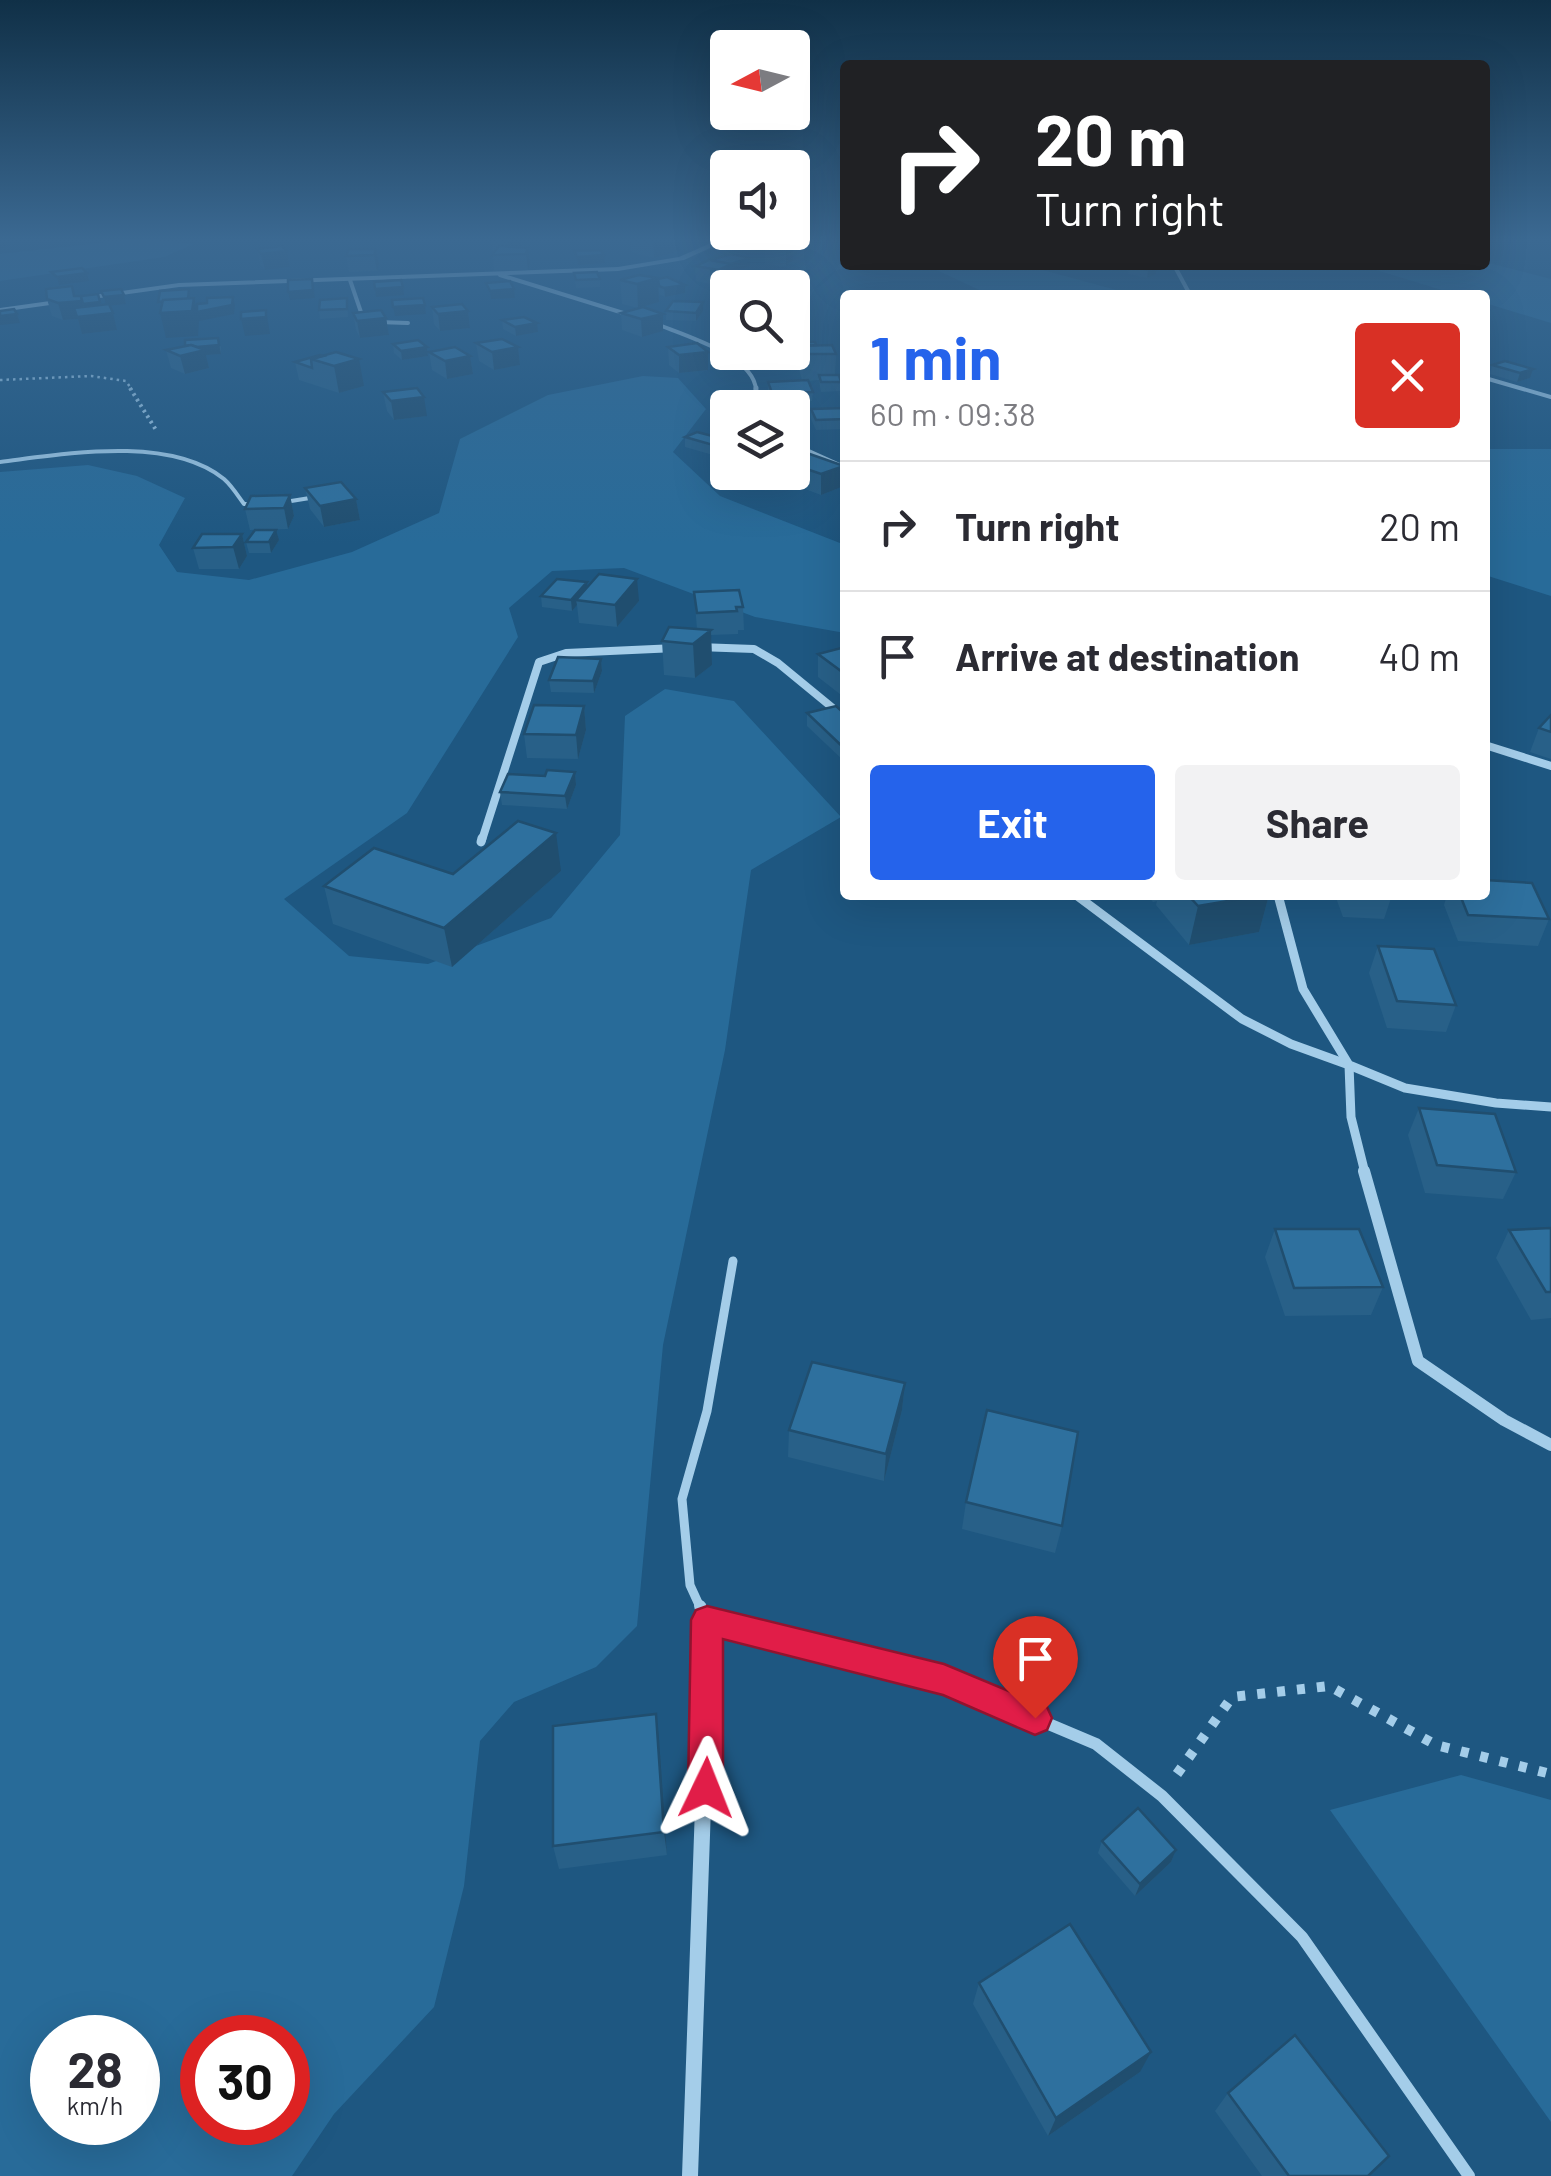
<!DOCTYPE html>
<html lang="en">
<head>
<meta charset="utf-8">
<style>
	:root { --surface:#fff; --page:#f2f2f3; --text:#2b2b33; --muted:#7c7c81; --line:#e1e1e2; --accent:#2563eb }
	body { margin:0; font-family:Barlow,sans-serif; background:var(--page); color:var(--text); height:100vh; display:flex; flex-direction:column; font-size:38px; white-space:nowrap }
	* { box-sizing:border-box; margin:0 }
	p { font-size:32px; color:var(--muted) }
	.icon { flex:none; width:55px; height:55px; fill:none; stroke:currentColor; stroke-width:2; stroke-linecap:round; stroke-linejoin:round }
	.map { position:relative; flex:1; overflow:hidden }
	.drawer { position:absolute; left:840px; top:290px; width:650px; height:610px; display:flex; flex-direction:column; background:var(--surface); border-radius:10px; box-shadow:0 10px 40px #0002 }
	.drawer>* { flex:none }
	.top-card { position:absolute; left:840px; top:60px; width:650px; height:210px; border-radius:10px; box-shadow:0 10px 40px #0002; background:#202124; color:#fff; overflow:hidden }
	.needle { width:65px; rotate:263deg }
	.buttons { position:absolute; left:710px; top:30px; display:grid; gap:20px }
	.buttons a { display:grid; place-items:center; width:100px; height:100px; border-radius:10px; background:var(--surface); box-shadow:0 10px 40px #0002; font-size:50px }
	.speed { position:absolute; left:30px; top:2015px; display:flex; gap:20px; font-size:50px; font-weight:700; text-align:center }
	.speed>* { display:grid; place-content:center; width:130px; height:130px; border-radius:50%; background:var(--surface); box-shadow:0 10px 40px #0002; line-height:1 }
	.speed small { font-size:25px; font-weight:400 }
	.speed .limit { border:15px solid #d22; background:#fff; color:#111 }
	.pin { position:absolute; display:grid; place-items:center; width:85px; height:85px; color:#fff; margin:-102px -42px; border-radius:50% 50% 50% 0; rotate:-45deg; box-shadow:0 0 10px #0007 }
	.pin .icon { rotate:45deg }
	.me { position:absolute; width:110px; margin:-55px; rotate:2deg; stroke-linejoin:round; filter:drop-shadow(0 0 8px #0008) }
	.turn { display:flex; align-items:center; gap:35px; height:210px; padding:0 30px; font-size:45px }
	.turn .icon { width:130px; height:130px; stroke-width:2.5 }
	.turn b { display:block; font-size:70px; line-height:85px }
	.round { display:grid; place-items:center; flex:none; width:105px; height:105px; border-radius:10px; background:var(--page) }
	.summary { display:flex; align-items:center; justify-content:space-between; height:170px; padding:0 30px }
	h1 { font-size:60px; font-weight:700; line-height:75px; color:var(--accent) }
	.button { display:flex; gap:20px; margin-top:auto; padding:20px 30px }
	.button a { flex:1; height:115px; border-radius:10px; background:var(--accent); color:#fff; font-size:40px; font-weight:700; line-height:115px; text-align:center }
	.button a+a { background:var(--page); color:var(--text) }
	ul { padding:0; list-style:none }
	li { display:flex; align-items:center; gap:30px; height:130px; padding:0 30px; border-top:2px solid var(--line) }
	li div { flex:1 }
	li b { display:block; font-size:38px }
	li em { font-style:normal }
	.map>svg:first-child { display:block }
	.green { fill:#286b99; fill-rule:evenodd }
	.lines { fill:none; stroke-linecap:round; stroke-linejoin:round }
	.path-far2 { stroke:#a4cde9; stroke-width:2.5; stroke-dasharray:2.5 4; stroke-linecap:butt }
	.path-far1 { stroke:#a4cde9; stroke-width:4; stroke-dasharray:2.5 4; stroke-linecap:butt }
	.path { stroke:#a4cde9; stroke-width:10; stroke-dasharray:8 12; stroke-linecap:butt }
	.service-far2 { stroke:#a4cde9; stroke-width:4 }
	.service-far1 { stroke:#a4cde9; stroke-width:9 }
	.service { stroke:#a4cde9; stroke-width:12 }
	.minor-far5 { stroke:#a4cde9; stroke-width:4 }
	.minor-far4 { stroke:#a4cde9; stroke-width:5 }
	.minor-far3 { stroke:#a4cde9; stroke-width:8 }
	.minor-far2 { stroke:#a4cde9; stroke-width:9 }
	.minor-far1 { stroke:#a4cde9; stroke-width:12 }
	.minor { stroke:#a4cde9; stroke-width:16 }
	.tertiary { fill:#a4cde9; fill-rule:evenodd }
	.wall { fill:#286088 }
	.shaded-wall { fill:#204e6f }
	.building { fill:#2e709e; stroke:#204e6f; stroke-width:2.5 }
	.route { fill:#e11d48; stroke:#92132f; stroke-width:2.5 }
</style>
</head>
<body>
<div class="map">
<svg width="1551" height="2176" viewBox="0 0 1551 2176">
	<rect width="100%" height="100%" fill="#1e5781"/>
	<g class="green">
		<polygon points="137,239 194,244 164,257 0,281 0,254"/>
		<polygon points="1485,262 1551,279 1551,323 1485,303 1485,295 1458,295 1360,265"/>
		<polygon points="926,265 1024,265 1135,295 990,295"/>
		<path d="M643 376 678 378 706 409 673 452 720 496 845 545V633L755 617 624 568 552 571 509 608 518 637 407 813 284 899 349 956 428 964 551 918 620 835 625 716 665 689 734 701 841 817 751 870 725 1050 663 1345 637 1626 596 1667 514 1702 480 1741 464 1886 434 2007 334 2114 292 2176H0V472L88 465 137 476 185 498 159 545 177 572 249 580 352 552 439 513 460 439 548 395ZM52 2038H138V2122H52ZM202 2038H288V2122H202Z"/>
		<polygon points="1485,449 1551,449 1551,596 1485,575"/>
		<polygon points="1461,1775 1551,1800 1551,2122 1330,1810"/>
	</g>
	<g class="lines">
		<polyline class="path-far2" points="0,380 91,376 126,381 132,390"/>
		<polyline class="path-far1" points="130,388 156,430"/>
		<polyline class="path" points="1177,1774 1232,1697 1329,1686 1436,1745 1551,1774"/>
		<g class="service-far2">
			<polyline points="1174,265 1188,291 1195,295"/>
			<polyline points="350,280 364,321"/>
			<polyline points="377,322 408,323"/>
			<polyline points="1485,378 1551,397"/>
			<path d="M0 462C65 454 169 435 224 479 232 486 238 496 244 504H256"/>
			<polyline points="285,502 316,497"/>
		</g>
		<polyline class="service-far1" points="701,1609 690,1585 682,1499 707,1411 733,1261"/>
		<g class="service">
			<polyline points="700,1606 707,1620"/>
			<polyline points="708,1665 707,1620 944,1680 1096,1744 1162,1796 1302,1937 1469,2176"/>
		</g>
		<g class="minor-far5">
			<polyline points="500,275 633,316"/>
			<path d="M654 323C683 335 754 355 756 390"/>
		</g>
		<g class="minor-far4">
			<polyline points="755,408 756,388"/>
			<polyline points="792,444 845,468"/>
		</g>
		<g class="minor-far3">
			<polyline points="698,647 754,649 778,663 845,718"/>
			<polyline points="1485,745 1551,766"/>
			<polyline points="482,840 539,662 566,653 676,648"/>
		</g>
		<g class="minor-far2">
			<polyline points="481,842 482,838"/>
			<polyline points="1076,895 1242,1019 1291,1044 1349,1065 1351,1117 1365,1173"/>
			<polyline points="1278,895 1303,989 1349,1065 1405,1088 1496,1103 1551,1107"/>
		</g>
		<polyline class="minor-far1" points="1364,1171 1418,1361 1504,1420 1551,1445"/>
		<polyline class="minor" points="690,2176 708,1665"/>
		<polygon class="tertiary" points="720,239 729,239 684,260 618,271 179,287 0,312 0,308 179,283 618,267 679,257"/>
	</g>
	<g class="wall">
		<polygon points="492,239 521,239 522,247 528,248 530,263 528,270 494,271"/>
		<polygon points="628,239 712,239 679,244 680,251 654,258 631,252 631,242 628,242"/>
		<polygon points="768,239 793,239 793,260 786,266 765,264 765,241"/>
		<polygon points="257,249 287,251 290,267 265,270 260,264"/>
		<polygon points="376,249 379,264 377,271 349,272 346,256"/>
		<polygon points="750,258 750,266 733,272 733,280 719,286 696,281 695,266"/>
		<polygon points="1129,266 1157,266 1156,274 1147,278 1128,274"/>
		<polygon points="574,273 600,279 600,287 576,288"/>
		<polygon points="639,275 685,293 665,297 659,294 659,302 638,308 622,304 620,280"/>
		<polygon points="101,291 124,295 126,304 109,305 117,330 82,334 78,319 63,320 52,316 47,299 98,294 101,305 106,304"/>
		<polygon points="347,298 348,317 320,319 319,310"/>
		<polygon points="432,307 468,311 470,328 440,331 434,324"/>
		<polygon points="666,311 703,311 696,321 666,320"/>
		<polygon points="353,313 386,318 389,335 360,338 356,330"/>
		<polygon points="621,313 663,314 663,331 642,337 622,330"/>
		<polygon points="502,320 538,332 516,336 503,329"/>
		<polygon points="728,324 728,344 722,345 716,334 716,325"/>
		<polygon points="792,342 816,345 836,354 835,375 841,382 841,391 821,392 819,380 808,381 813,392 812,401 772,403 768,391 768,382 802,380 799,369 766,370 764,352 792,352"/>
		<polygon points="476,343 518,347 520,365 494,370 479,361"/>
		<polygon points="393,344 427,347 428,356 402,360 394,353"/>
		<polygon points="221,346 221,354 206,355 209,368 185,374 171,368 166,350"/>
		<polygon points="668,347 708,352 708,370 679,373 669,365"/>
		<polygon points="429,352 470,356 473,374 447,379 432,370"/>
		<polygon points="320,355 364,386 339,393 299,380 295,362"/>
		<polygon points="1505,361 1530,378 1517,382 1490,374 1492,365"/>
		<polygon points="383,392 427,416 394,420 387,411"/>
		<polygon points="845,408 845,429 816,430 811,419 811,409"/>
		<polygon points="685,437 728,440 720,457 685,447"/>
		<polygon points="792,456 844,486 821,495 781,480 781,472 792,472"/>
		<polygon points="305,488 356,499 360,520 324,527 310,509"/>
		<polygon points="290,495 294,516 288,529 250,530 245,509"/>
		<polygon points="242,534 247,556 239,569 199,569 193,548"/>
		<polygon points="279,540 271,553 249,553 246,542"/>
		<polygon points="587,582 587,588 639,601 617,627 579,623 577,605 572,611 542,607 541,596"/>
		<polygon points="694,592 743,607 744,630 738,630 738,634 711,635 712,665 695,678 664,675 662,641 697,629"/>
		<polygon points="845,647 845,698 818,677 818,654"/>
		<polygon points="601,659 602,671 594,693 551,692 549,680"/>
		<polygon points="584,706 586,730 578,759 527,758 524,734"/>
		<polygon points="807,713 845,714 845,762 807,726"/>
		<polygon points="1551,715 1551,759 1530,752 1539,728"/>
		<polygon points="575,772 576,785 567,809 502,805 500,792 545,776"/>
		<polygon points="561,871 452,967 333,924 324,886 453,874"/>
		<polygon points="1147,895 1269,895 1259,932 1189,945 1156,905 1157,901 1153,902"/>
		<polygon points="1335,895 1392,895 1384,919 1343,917"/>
		<polygon points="1447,895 1485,895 1549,919 1538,946 1458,941 1444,905"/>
		<polygon points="1378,946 1456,1005 1446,1032 1387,1028 1369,973"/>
		<polygon points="1419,1108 1516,1172 1503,1199 1425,1193 1408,1135"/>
		<polygon points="1551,1228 1551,1318 1531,1320 1496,1258 1509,1230"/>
		<polygon points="1275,1229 1383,1287 1371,1315 1285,1316 1265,1257"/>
		<polygon points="905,1383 902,1410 884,1481 788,1457 789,1430"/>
		<polygon points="966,1502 1062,1526 1055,1553 962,1529"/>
		<polygon points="659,1739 667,1855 559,1869 553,1846"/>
		<polygon points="1102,1841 1176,1850 1171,1862 1135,1896 1098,1853"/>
		<polygon points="979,1983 1140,2072 1048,2136 973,2004"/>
		<polygon points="1228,2093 1368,2176 1262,2176 1215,2111"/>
	</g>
	<g class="shaded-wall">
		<polygon points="5,239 8,247 0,248 0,240"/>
		<polygon points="507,239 521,239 522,252 509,255"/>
		<polygon points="653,239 679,239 680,251 654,258"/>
		<polygon points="679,239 712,239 679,244"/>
		<polygon points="791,239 793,239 793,260 786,266 786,243"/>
		<polygon points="528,248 530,263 528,270 526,254"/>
		<polygon points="376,249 379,264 377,271 374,255"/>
		<polygon points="287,251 290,267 265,270 261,254"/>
		<polygon points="604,255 605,263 578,265 577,257"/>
		<polygon points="750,258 750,266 733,272 733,280 719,286 719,270"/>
		<polygon points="1157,266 1156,274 1147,278 1148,270"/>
		<polygon points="87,273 89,281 59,285 57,277"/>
		<polygon points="658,278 659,302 638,308 637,284"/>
		<polygon points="312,279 315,298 290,300 288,292"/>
		<polygon points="685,285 685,293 665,297 664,288"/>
		<polygon points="72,286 77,302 100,302 102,311 113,313 117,330 82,334 78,319 63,320 58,303"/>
		<polygon points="403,287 404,295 376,297 375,289"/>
		<polygon points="514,289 515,298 491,299 490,291"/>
		<polygon points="124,295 126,304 106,306 104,297"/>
		<polygon points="233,297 235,305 234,314 199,321 198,336 166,338 160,313 194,298 197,312"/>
		<polygon points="703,302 703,311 696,321 696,313"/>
		<polygon points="425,305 426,314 395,316 393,307"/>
		<polygon points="266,310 270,334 245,336 241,319"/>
		<polygon points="468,311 470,328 440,331 438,314"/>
		<polygon points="17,314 20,323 0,325 0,316"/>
		<polygon points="663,314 663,331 642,337 641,319"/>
		<polygon points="386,318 389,335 360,338 357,321"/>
		<polygon points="537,323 538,332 516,336 515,327"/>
		<polygon points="218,338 221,354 206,355 209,368 185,374 180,356 185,348"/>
		<polygon points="427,347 428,356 402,360 401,351"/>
		<polygon points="518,347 520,365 494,370 492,352"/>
		<polygon points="708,352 708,370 679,373 679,355"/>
		<polygon points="470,356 473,374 447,379 445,361"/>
		<polygon points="359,359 364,386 339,393 334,366"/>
		<polygon points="1533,369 1530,378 1517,382 1520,373"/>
		<polygon points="424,397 427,416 394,420 391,401"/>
		<polygon points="728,443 728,453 720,457 720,447"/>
		<polygon points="844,466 844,486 821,495 821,474"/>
		<polygon points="290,495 294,516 288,529 284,508"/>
		<polygon points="356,499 360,520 324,527 320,506"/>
		<polygon points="276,530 279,540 271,553 269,542"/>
		<polygon points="242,534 247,556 239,569 233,547"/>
		<polygon points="637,579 639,601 617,627 615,605"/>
		<polygon points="587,582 588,594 576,600 577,605 572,611 571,600"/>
		<polygon points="711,630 712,665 695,678 693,644"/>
		<polygon points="601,659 602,671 594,693 593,681"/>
		<polygon points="584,706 586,730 578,759 576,735"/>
		<polygon points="575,772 576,785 567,809 565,796"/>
		<polygon points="556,833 561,871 452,967 444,928"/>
		<polygon points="1264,895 1269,895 1259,932 1189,945 1198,906"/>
		<polygon points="905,1383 902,1410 884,1481 886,1454"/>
		<polygon points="656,1714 659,1739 667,1855 664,1832"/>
		<polygon points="1176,1850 1171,1862 1135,1896 1140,1884"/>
		<polygon points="1151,2052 1140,2072 1048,2136 1056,2118"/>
	</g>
	<g class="building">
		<polygon points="768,239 791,239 786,243 765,241"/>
		<polygon points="282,246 287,251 261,254 257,249"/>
		<polygon points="499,246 528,248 526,254 492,255"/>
		<polygon points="349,249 376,249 374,255 346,256"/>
		<polygon points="601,250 604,255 577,257 574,251"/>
		<polygon points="730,254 750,258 731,264 708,261"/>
		<polygon points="709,260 732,264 719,270 695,266"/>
		<polygon points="1132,265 1150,265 1157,266 1148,270 1129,266"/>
		<polygon points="82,268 87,273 57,277 51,272"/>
		<polygon points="597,272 600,279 576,280 574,273"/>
		<polygon points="639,275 658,278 637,284 620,280"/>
		<polygon points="667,277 685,285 664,288 659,286 658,279"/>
		<polygon points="312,279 313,290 288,292 288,280"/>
		<polygon points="401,280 403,287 375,289 374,282"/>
		<polygon points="510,281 514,289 490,291 486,283"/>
		<polygon points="72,286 74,296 81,296 82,301 58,303 47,299 46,289"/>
		<polygon points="121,289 124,295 104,297 101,291"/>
		<polygon points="189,289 188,299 158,302 160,291"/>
		<polygon points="1273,292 1280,295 1254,294"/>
		<polygon points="1299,292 1309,295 1277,295"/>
		<polygon points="98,294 100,302 83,304 81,296"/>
		<polygon points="233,297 232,305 197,312 197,304 207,303 207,298"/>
		<polygon points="194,298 192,311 160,313 163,300"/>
		<polygon points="347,298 347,309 319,310 320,300"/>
		<polygon points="423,298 425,305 393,307 392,300"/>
		<polygon points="673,301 703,302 696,313 666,311"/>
		<polygon points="109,304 113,313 77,317 74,308"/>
		<polygon points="462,304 468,311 438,314 432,307"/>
		<polygon points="643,307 663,314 641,319 621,313"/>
		<polygon points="14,309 17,314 0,316 0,311"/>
		<polygon points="266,310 266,317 241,319 241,312"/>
		<polygon points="381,310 386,318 357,321 353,313"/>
		<polygon points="524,317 537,323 515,327 502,320"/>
		<polygon points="728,324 728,336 722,336 716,325"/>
		<polygon points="218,338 219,345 197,347 191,345 185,346 185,340"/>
		<polygon points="502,339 518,347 492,352 476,343"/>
		<polygon points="418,340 427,347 401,351 393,344"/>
		<polygon points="792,342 815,342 816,345 800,346 800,351 792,351"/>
		<polygon points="697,343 708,352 679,355 668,347"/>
		<polygon points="191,345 205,350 180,356 166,350"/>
		<polygon points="832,345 836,354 802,354 800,346"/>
		<polygon points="455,347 470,356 445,361 429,352"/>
		<polygon points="336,352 359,359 334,366 311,359"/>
		<polygon points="320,355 323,356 311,359 312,368 295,362"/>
		<polygon points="1505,361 1533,369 1520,373 1492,365"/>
		<polygon points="819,375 839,375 841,382 821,382"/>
		<polygon points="808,380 813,392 772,393 768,382"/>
		<polygon points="417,388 424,397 391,401 383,392"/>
		<polygon points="845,408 845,419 816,420 811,409"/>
		<polygon points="697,432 728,440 728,443 720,447 685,437"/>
		<polygon points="804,452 844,466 821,474 792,464 792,456"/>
		<polygon points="341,482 356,499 320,506 305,488"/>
		<polygon points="290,495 284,508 245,509 251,496"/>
		<polygon points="255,530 276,530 269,542 246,542"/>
		<polygon points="202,534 242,534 233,547 193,548"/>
		<polygon points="599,574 637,579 615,605 576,600"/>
		<polygon points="557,579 587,582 571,600 541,596"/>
		<polygon points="739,590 743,607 736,607 737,611 697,613 694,592"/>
		<polygon points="669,627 711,630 693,644 662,641"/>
		<polygon points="845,647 845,674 818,654"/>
		<polygon points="558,657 601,659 593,681 549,680"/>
		<polygon points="534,705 584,706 576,735 524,734"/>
		<polygon points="836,706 845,714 845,749 807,713"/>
		<polygon points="1551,715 1551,732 1539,728"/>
		<polygon points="547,770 575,772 565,796 500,792 508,774 545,776"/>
		<polygon points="518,821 556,833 444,928 324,886 374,848 453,874"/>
		<polygon points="1485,880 1532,883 1549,919 1468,915 1460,895 1485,895"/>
		<polygon points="1188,895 1264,895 1198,906"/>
		<polygon points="1378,946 1434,949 1456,1005 1397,1001"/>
		<polygon points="1419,1108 1495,1114 1516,1172 1437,1165"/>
		<polygon points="1551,1228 1551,1292 1546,1292 1509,1230"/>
		<polygon points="1275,1229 1359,1229 1383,1287 1294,1288"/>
		<polygon points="812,1362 905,1383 886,1454 789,1430"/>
		<polygon points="987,1410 1078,1432 1062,1526 966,1502"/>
		<polygon points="656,1714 664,1832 553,1846 553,1726"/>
		<polygon points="1138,1808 1176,1850 1140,1884 1102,1841"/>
		<polygon points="1070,1924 1151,2052 1056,2118 979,1983"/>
		<polygon points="1295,2035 1389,2156 1368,2176 1289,2176 1228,2093"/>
	</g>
	<linearGradient id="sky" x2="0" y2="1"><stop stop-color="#103047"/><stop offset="0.44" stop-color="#3b6992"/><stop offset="1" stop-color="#3b6992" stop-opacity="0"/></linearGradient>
	<rect width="1551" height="544" fill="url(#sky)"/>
	<polygon class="route" points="707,1606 944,1664 1047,1707 1052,1718 1047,1730 1035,1735 943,1695 723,1639 723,1788 718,1801 706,1806 693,1801 688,1788 691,1620 696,1610"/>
</svg>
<div class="buttons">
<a><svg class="needle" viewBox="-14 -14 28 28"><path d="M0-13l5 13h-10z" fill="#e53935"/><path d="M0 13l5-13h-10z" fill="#7c7c81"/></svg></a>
<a><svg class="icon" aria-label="sound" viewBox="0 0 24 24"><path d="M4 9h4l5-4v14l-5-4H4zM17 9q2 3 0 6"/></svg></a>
<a><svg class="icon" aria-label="search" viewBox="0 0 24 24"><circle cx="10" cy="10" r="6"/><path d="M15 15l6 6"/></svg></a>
<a><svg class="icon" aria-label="layers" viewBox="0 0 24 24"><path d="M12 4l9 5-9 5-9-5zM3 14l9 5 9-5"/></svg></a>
</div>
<div class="speed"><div>28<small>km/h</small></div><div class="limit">30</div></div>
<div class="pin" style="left:1035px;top:1718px;background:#d93025"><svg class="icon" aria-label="arrive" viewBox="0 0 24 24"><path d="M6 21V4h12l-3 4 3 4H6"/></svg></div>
<svg class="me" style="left:706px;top:1788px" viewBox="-20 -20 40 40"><path d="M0-17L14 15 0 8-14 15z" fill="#e11d48" stroke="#fff" stroke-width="4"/></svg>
<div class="top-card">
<div class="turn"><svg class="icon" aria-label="right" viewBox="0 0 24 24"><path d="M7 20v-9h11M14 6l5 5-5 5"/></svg><div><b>20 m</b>Turn right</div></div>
</div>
<section class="drawer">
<div class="summary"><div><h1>1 min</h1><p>60 m · 09:38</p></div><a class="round" style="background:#d93025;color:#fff"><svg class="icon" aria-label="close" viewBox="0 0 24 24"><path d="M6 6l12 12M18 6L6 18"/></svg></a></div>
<ul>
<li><svg class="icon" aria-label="right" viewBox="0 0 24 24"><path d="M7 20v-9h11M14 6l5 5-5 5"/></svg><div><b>Turn right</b></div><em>20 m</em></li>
<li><svg class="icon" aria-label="arrive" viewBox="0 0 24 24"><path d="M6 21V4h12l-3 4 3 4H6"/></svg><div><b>Arrive at destination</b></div><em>40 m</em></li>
</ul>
<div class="button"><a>Exit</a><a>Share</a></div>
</section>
</div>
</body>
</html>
